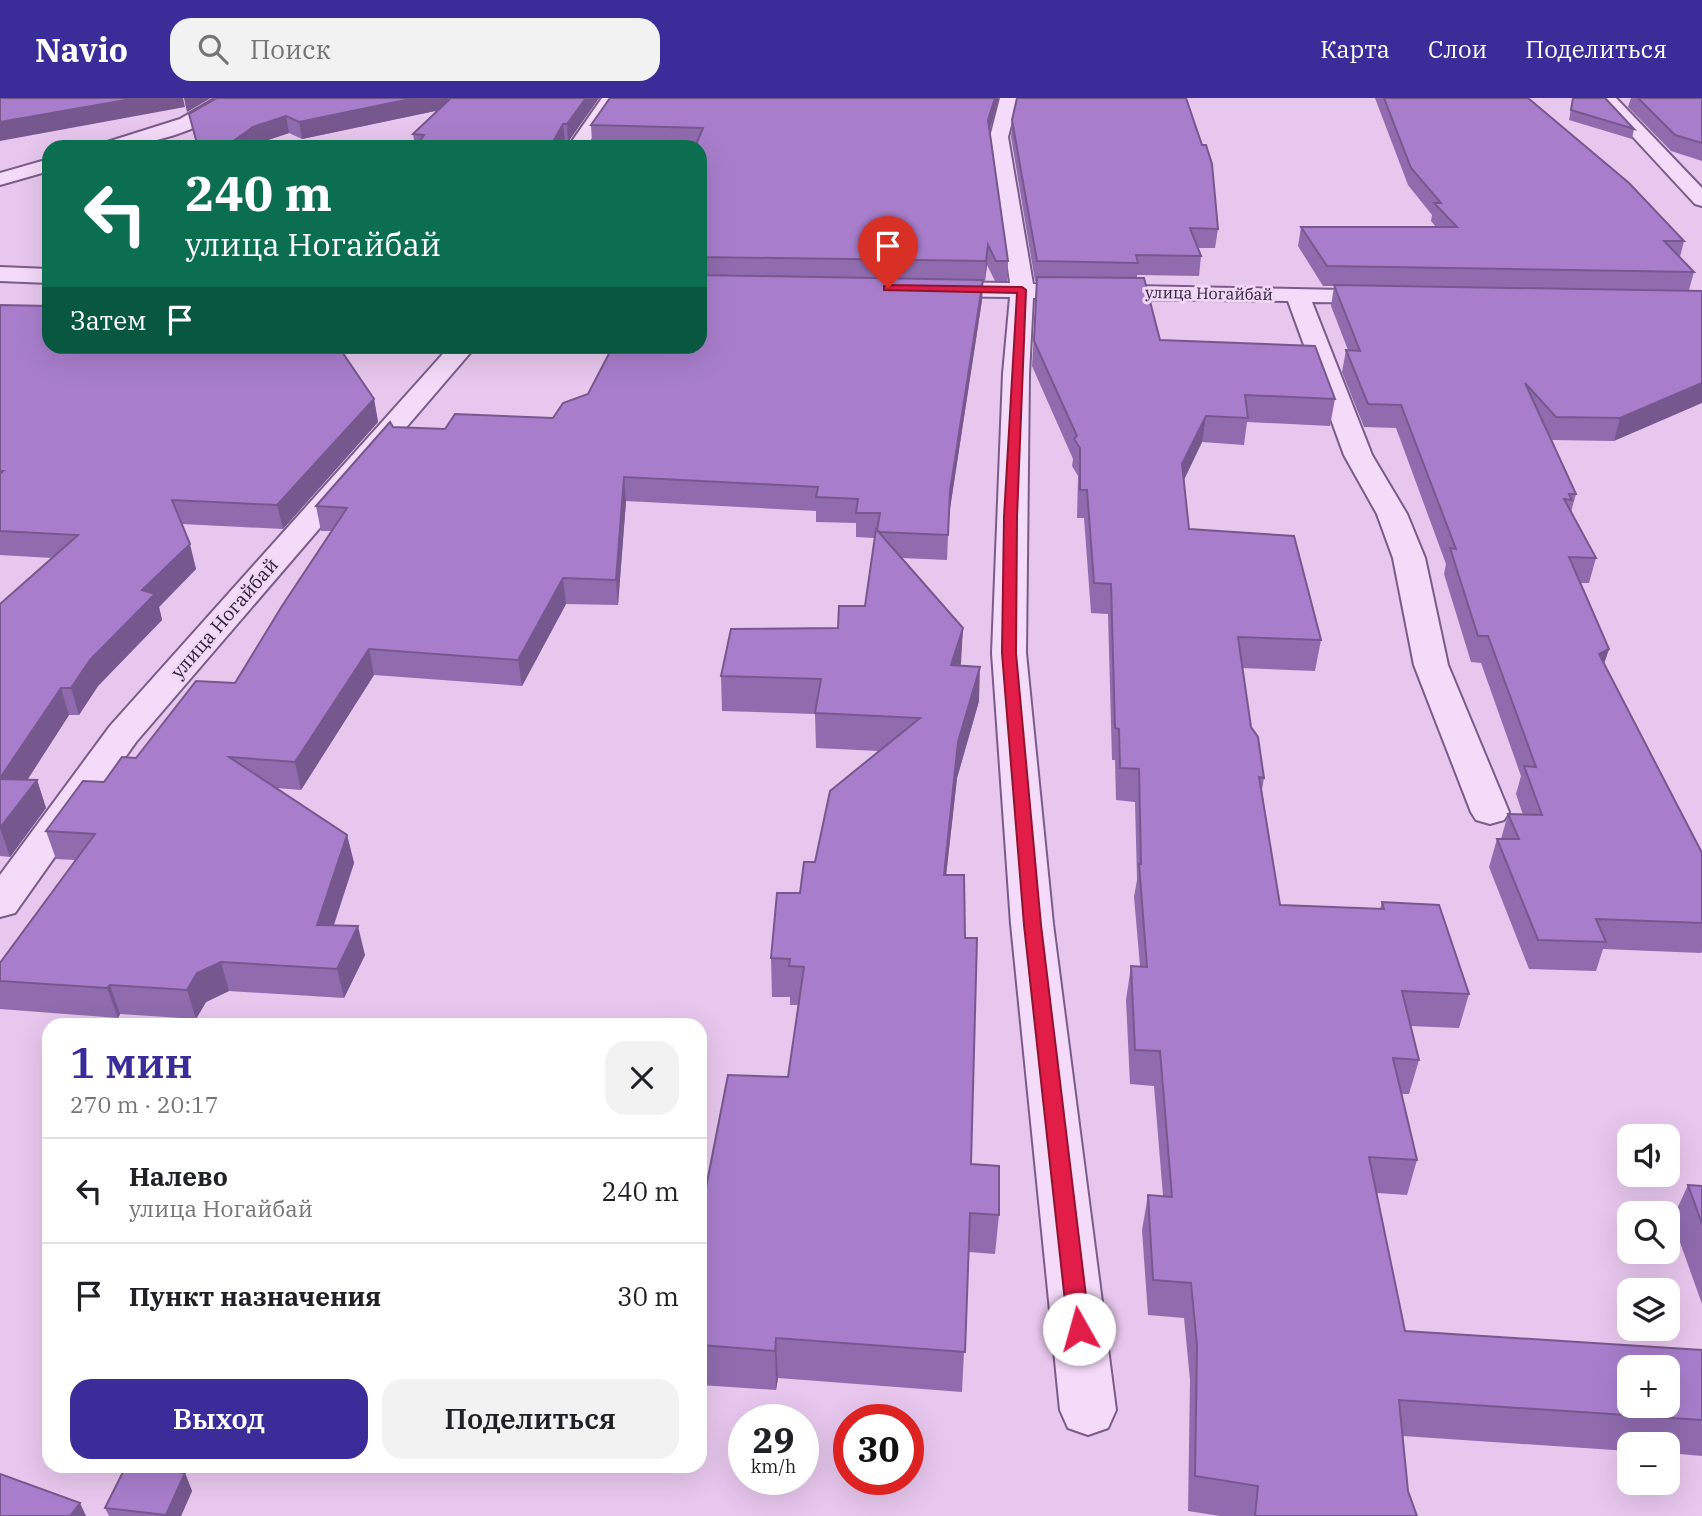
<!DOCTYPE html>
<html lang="ru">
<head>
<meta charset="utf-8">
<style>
	:root { --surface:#fff; --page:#f2f2f2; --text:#202124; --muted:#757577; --line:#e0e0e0; --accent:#3a2d99 }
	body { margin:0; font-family:"IBM Plex Serif",serif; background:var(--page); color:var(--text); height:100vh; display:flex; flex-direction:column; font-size:26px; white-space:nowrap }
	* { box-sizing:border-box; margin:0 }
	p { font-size:23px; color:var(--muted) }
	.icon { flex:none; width:38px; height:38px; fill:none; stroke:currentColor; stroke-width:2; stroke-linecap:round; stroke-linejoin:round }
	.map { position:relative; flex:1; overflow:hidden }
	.panel { position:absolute; left:42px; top:920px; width:665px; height:455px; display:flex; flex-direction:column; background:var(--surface); border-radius:21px; box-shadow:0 7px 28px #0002 }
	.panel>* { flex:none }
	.top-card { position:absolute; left:42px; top:42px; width:665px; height:214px; border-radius:21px; box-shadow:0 7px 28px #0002; background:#0b6e4f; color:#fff; overflow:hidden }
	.buttons { position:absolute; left:1617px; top:1026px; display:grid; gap:14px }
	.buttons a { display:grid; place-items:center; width:63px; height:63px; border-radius:14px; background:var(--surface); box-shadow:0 7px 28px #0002; font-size:35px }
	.speed { position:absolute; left:728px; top:1306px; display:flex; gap:14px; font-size:35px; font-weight:700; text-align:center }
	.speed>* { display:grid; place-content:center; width:91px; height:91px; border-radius:50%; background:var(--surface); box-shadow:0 7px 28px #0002; line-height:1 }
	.speed small { font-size:18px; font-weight:400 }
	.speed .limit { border:10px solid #d22; background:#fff; color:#111 }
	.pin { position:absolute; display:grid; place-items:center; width:60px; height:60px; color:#fff; margin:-72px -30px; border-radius:50% 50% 50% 0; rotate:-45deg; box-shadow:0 0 7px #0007 }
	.pin .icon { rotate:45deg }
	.me { position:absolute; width:77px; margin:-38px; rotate:353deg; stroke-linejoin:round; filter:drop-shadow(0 0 5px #0008) }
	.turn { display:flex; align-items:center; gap:24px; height:147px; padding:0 28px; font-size:32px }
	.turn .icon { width:91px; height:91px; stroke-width:2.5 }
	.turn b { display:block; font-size:49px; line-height:60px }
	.then { display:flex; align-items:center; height:66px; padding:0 28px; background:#0003; gap:14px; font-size:26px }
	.round { display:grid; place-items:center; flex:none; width:74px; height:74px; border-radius:21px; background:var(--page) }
	.overview { display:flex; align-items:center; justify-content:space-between; height:119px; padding:0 28px }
	h1 { font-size:42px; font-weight:600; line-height:52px; color:var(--accent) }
	.action { display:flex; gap:14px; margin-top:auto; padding:14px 28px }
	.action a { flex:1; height:80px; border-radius:21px; background:var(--accent); color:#fff; font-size:28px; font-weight:600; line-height:80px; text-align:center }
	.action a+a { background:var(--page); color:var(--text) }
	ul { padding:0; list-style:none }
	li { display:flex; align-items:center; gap:21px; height:105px; padding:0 28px; border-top:2px solid var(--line) }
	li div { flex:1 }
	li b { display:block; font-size:26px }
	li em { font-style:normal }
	header { display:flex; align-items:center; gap:42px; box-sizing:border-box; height:98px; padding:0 35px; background:var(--accent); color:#fff }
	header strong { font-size:33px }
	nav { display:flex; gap:38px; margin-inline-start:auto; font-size:24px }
	.search { width:490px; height:63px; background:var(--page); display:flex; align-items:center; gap:18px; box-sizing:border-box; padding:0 24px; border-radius:21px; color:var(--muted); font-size:26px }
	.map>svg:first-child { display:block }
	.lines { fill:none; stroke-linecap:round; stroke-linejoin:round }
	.minor-casing { stroke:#7a5c8a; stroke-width:4 }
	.minor { fill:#f4dbf9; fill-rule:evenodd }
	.wall { fill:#906caf }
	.shaded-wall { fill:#76588f }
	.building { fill:#a87ecc; stroke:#76588f; stroke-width:2; fill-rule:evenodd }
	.route { fill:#e11d48; stroke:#92132f; stroke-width:2 }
	.labels { text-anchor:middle; stroke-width:6; stroke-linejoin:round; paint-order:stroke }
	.far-street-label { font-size:16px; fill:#30203a; stroke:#f1d7f6 }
	.street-label { font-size:19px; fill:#30203a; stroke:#f1d7f6 }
</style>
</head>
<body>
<header>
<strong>Navio</strong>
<div class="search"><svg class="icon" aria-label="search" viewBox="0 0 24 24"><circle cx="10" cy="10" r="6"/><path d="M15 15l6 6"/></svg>Поиск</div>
<nav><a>Карта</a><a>Слои</a><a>Поделиться</a></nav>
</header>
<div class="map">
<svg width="1702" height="1418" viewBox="0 0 1702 1418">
	<rect width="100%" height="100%" fill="#e8c7ee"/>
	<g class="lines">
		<g class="minor-casing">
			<g id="minor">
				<path d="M216 0H236C209 34 142 49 102 49L104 45 180 21Z"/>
				<polygon points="602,0 620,0 586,49 568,49"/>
				<polygon points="1000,0 1018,0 1008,39 1033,186 1393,193 1397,198 1393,203 1385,205 1312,204 1372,357 1407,416 1425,460 1448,567 1509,714 1504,722 1490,726 1476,722 1471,714 1414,567 1393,460 1377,416 1344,357 1288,203 1033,200 1029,276 1026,555 1053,826 1116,1312 1108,1330 1088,1337 1068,1330 1060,1312 1011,826 992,555 1003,276 1010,199 931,198 923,196 919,191 923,186 931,184 1010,185 990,39"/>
				<polygon points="1597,0 1616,0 1702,90 1702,108 1695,106"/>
				<polygon points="49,61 49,73 0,87 0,75"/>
				<polygon points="0,169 49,171 49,185 0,183"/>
				<polygon points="450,248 476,248 136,644 15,815 0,819 0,777 110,628"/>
			</g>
		</g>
		<use href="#minor" class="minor"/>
	</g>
	<g class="wall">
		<polygon points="599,0 568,44 565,44 562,49 415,49 413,36 439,12 302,41 289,35 256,46 252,49 197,49 189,16"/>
		<polygon points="610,0 999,0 990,32 1008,163 1007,183 995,183 987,167 985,183 983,183 982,202 949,417 947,462 902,460 963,530 960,568 979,603 957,680 946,777 965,840 971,1066 999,1117 995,1156 969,1154 962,1294 778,1280 776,1292 700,1287 700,1120 788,979 798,907 790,907 790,899 772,899 771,860 815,764 879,653 816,650 815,616 722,613 721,578 838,530 865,508 875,440 856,439 856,425 816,424 816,413 626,403 618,507 566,506 522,588 374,577 301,692 276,690 347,737 354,765 334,827 365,857 344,900 229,893 206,904 196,921 120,916 118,920 0,911 0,865 75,762 56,761 46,733 104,684 235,585 331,433 321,433 316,408 393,329 445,331 553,320 588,296 700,248 700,49 696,48 592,44 591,27"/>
		<polygon points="1375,0 1528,0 1684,143 1680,159 1694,174 1689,192 1614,343 1552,342 1576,396 1571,414 1596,460 1589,485 1580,485 1609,551 1604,566 1702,755 1702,853 1701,855 1603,851 1596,873 1529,871 1489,769 1497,741 1501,741 1508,716 1523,717 1516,696 1521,678 1481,565 1471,564 1444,476 1446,466 1396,330 1364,329 1342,274 1346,252 1348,252 1331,208 1334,188 1323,188 1298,148 1301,129 1436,129 1431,123 1432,117 1408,87"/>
		<polygon points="1573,0 1634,31 1632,41 1569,22"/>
		<polygon points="1631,0 1702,0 1702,63 1671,53 1628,9"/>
		<polygon points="1012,22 1218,131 1215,150 1198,150 1201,158 1199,178 1137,177 1137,180 1160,242 1335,301 1330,328 1247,324 1244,347 1202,344 1184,382 1189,431 1321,542 1315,573 1242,570 1251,629 1264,680 1262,692 1280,807 1380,811 1382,804 1469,896 1459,930 1410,928 1419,962 1409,996 1401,996 1417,1062 1407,1097 1377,1095 1405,1233 1702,1252 1702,1358 1668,1355 1668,1346 1629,1346 1629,1353 1403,1338 1408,1393 1417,1418 1220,1418 1188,1413 1190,1282 1184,1220 1148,1217 1142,1132 1148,1097 1163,1098 1154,988 1130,986 1126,902 1131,868 1140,868 1134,799 1137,782 1135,704 1116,702 1115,662 1112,662 1108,516 1091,515 1084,420 1077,420 1078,378 1072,368 1073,361 1032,268 1037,183 1035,183 1011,39"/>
		<polygon points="0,207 374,301 378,324 283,431 182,426 196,471 159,509 162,522 98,588 79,617 69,617 27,682 37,682 46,710 10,759 0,758 0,506 52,460 0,457"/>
		<polygon points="1688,1087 1702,1088 1702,1206 1672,1122"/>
		<polygon points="185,1375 192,1393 181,1418 109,1418 105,1410"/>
	</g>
	<g class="shaded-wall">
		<polygon points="137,0 183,0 185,9 0,43 0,24"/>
		<polygon points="184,0 211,0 187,14"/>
		<polygon points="415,0 463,0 464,7 302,41 299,24"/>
		<polygon points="586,0 599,0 568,44 567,26"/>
		<polygon points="995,0 999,0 987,39 988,22"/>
		<polygon points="286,18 289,35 256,46 252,49 225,49 253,29"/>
		<polygon points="563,26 565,44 562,49 550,49"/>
		<polygon points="988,147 987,167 985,183 986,163"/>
		<polygon points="983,182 982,202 949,417 947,462 950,393"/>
		<polygon points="1702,285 1702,305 1614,343 1620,320"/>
		<polygon points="374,301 378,324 283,431 277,407"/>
		<polygon points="1206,318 1202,344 1178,394 1182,366"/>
		<polygon points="624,379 626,403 618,507 616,482"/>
		<polygon points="190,446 196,471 159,509 162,522 98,588 79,617 71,590 90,562 142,492"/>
		<polygon points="563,480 566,506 522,588 518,562"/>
		<polygon points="963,530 961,565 950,602 951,567"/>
		<polygon points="369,551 374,577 301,692 295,664"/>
		<polygon points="1609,551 1600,577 1599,556"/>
		<polygon points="980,569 979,603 957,680 942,814 944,777 958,644"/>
		<polygon points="61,590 69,617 10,709 0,680"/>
		<polygon points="37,682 46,710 10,759 0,730"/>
		<polygon points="347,737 354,765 324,856 317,827"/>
		<polygon points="358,828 365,857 344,900 337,871"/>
		<polygon points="221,864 229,893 206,904 196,921 187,892 197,875"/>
		<polygon points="110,887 120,916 118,920 107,890"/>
		<polygon points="776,1240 778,1280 776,1292 775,1253"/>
		<polygon points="185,1375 192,1393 181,1418 166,1418 166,1417"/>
		<polygon points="80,1405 86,1418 70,1418"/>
	</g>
	<g class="building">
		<polygon points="0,0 137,0 0,24"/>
		<polygon points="217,0 415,0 299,24 286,18 253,29 225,49 198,49 189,16"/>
		<polygon points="451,0 586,0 567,26 563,26 550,49 415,49 424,37 413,36"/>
		<polygon points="610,0 995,0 988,22 1008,163 996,163 988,147 986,163 700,159 700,49 695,49 703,30 591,27"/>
		<polygon points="1017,0 1186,0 1202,47 1206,47 1212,66 1218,131 1190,130 1201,158 1136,157 1138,165 1037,163 1012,22"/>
		<polygon points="1384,0 1528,0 1629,85 1684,143 1664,143 1694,174 1327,168 1301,129 1457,129 1434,105 1441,105 1411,70"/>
		<polygon points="1573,0 1605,0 1634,31 1571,12"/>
		<polygon points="1638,0 1702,0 1702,45 1675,37"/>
		<polygon points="700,177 983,182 950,393 948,437 880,434 877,432 880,415 856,415 858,401 816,399 818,389 624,379 616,482 563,480 518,562 369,551 295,664 229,659 347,737 317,827 358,828 337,871 221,864 197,875 187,892 110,887 107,890 0,883 0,865 95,736 46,733 83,683 104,684 122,659 136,660 196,583 235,585 282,508 347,410 316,408 390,324 393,329 445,331 455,316 553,320 563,305 588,296 613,248 700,248"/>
		<path d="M1037 179 1144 180 1160 242 1315 248 1335 301 1245 297 1248 320 1206 318 1182 366 1189 431 1294 438 1321 542 1238 539 1251 629 1258 639 1264 680 1259 679 1280 807 1384 811 1382 804 1439 807 1469 896 1402 893 1419 962 1393 960 1417 1062 1369 1059 1405 1233 1702 1252V1322L1399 1302 1408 1393 1417 1418H1255L1258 1388 1195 1378 1197 1247 1191 1185 1153 1182 1148 1097 1172 1099 1160 953 1135 952 1131 868 1147 869 1139 766H1141L1139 671 1120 670 1119 631 1115 630 1111 486 1094 485 1087 392H1080V350L1074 341 1077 338 1034 243ZM1629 1269H1668V1307H1629Z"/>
		<polygon points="1334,187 1702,193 1702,285 1620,320 1556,319 1525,285 1576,396 1569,396 1572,402 1564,401 1596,460 1569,459 1609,551 1599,556 1702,755 1702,825 1596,821 1606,844 1538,842 1497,741 1519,741 1508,716 1542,717 1524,668 1536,669 1488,538 1478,538 1450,450 1456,451 1401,307 1368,306 1346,252 1360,253"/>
		<polygon points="0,207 49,208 49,248 338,248 374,301 277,407 172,402 190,446 142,492 155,496 90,562 71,590 61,590 0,680 0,506 78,437 0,433 0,376 3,373 0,373"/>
		<polygon points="876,431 963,530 951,567 980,569 958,644 944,777 964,777 965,840 977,840 971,1066 999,1068 999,1117 970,1115 965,1254 776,1240 775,1253 700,1247 700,1120 728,977 788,979 804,869 789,868 790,861 771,860 777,795 800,795 804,764 815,764 830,693 920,620 815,615 821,581 721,578 731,531 838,530 839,508 865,508"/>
		<polygon points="0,681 37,682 0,730"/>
		<polygon points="1688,1087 1702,1088 1702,1126"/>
		<polygon points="126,1368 133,1368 185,1375 166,1417 105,1410"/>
		<polygon points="0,1376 80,1405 70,1418 0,1418"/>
	</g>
	<polygon class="route" points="888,187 1022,189 1026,192 1017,419 1016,555 1041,827 1090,1231 1087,1237 1079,1240 1071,1237 1068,1231 1024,827 1002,555 1004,419 1017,195 884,192 884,188"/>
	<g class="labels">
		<g class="far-street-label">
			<text transform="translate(1209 195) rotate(1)" y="6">улица Ногайбай</text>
		</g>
		<g class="street-label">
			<text transform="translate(224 520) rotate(-49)" y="7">улица Ногайбай</text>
		</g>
	</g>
</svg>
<div class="buttons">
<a><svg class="icon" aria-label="sound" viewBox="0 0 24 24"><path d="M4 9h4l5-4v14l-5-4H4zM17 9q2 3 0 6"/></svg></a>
<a><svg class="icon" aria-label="search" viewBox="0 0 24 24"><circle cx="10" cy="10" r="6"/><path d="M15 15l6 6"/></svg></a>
<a><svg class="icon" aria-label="layers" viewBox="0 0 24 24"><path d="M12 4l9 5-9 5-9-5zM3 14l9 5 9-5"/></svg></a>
<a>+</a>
<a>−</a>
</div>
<div class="speed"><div>29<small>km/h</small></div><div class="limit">30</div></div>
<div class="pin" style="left:888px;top:190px;background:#d93025"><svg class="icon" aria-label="arrive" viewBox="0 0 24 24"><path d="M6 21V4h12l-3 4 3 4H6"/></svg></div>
<svg class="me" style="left:1079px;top:1231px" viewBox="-20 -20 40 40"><circle r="19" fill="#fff"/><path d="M0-13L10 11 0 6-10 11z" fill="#e11d48"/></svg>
<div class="top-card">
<div class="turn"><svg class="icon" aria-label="left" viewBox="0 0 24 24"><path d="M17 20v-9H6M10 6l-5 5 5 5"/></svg><div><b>240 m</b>улица Ногайбай</div></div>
<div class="then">Затем<svg class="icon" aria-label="arrive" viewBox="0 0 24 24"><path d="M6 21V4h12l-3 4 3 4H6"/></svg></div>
</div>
<section class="panel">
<div class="overview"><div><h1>1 мин</h1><p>270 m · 20:17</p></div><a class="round"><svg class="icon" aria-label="close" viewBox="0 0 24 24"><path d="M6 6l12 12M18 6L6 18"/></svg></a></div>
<ul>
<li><svg class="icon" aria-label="left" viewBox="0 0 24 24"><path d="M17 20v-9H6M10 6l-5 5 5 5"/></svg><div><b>Налево</b><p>улица Ногайбай</p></div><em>240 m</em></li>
<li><svg class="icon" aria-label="arrive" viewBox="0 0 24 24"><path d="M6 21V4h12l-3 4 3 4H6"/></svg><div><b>Пункт назначения</b></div><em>30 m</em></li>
</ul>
<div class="action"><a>Выход</a><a>Поделиться</a></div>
</section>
</div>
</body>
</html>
